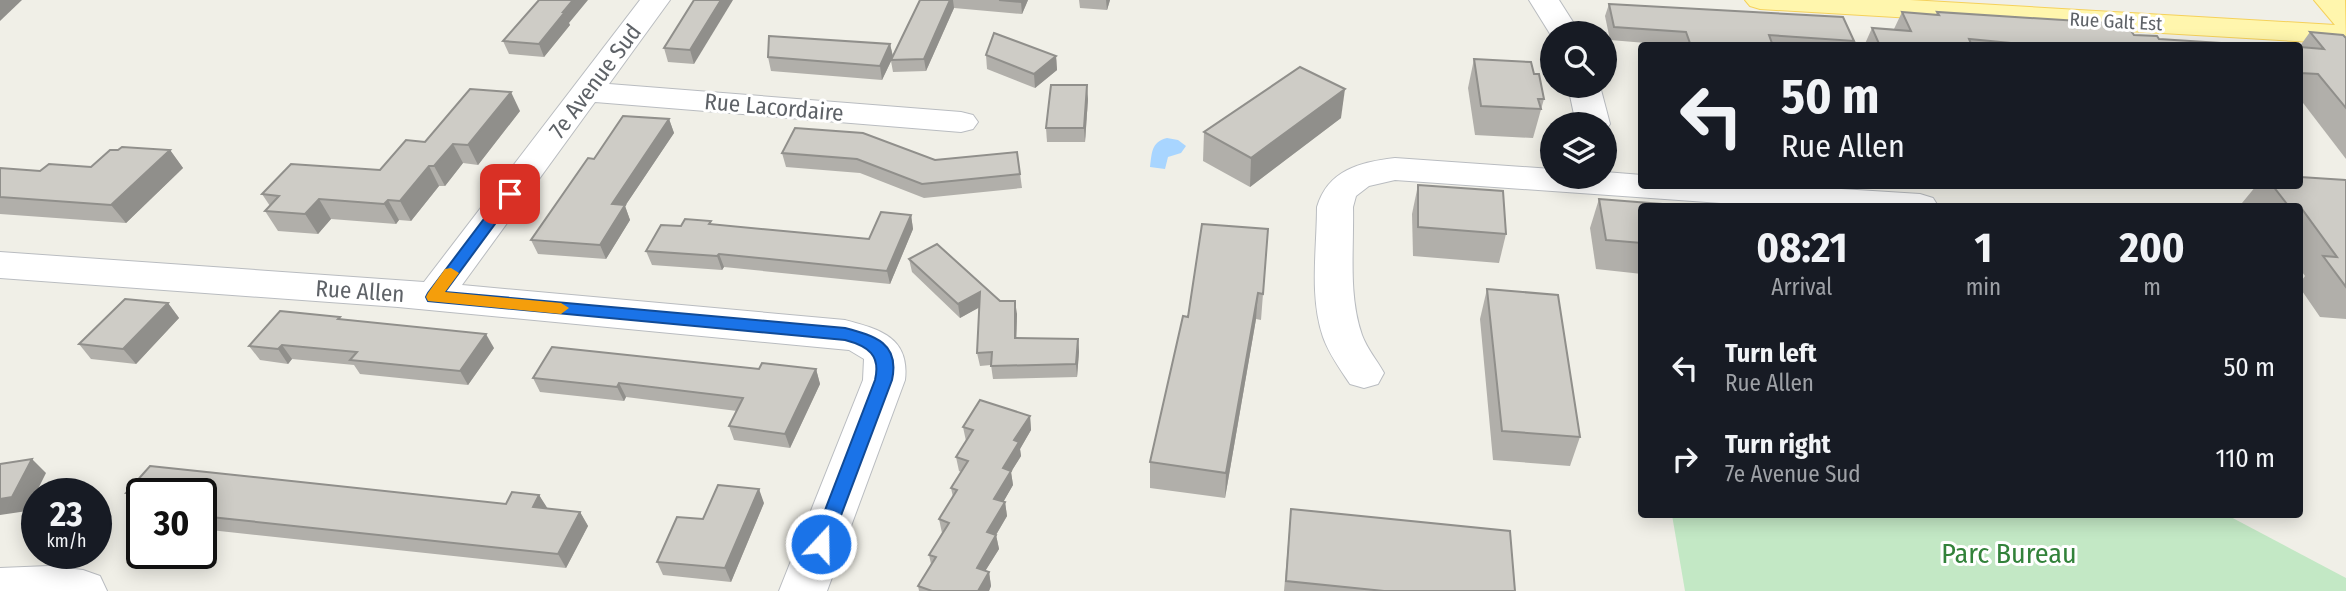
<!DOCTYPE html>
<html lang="en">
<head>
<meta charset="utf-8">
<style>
	:root { --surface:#171b24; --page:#20242c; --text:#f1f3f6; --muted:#9ea1a6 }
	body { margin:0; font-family:"Fira Sans Condensed",sans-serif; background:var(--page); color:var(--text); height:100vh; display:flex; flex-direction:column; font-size:26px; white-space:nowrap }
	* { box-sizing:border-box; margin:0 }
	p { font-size:23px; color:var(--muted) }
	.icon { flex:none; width:38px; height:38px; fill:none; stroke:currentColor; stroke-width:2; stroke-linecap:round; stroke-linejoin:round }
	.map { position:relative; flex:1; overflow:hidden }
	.panel { position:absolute; left:1638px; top:203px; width:665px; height:315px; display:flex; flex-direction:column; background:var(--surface); border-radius:7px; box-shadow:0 4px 18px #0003 }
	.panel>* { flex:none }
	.hud { position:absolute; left:1638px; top:42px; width:665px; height:147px; border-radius:7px; box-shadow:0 4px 18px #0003; background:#171b24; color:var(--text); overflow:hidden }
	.buttons { position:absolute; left:1540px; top:21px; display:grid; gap:14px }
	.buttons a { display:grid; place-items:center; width:77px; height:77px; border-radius:50%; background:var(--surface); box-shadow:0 4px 18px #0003; font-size:35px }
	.speed { position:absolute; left:21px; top:478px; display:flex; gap:14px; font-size:35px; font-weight:700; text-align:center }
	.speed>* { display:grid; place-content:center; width:91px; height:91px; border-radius:50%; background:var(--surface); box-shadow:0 4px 18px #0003; line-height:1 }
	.speed small { font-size:18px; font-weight:400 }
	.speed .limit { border:4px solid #111; border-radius:10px; background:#fff; color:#111 }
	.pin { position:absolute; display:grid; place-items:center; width:60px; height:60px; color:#fff; margin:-30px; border-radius:14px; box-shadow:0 4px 10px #0006 }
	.me { position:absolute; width:77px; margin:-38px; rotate:21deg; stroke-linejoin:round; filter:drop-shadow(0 0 5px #0008) }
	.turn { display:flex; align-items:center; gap:24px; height:147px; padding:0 28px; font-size:32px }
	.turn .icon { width:91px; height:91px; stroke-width:2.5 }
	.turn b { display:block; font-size:49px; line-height:60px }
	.eta { display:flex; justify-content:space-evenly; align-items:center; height:119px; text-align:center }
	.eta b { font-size:42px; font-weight:700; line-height:49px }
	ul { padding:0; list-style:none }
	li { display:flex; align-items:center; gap:21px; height:91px; padding:0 28px }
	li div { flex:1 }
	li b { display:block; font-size:26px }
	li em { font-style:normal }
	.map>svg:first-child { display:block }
	.green { fill:#c3e8c5 }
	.water { fill:#a8d5ff }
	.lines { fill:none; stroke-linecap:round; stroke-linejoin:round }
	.minor-casing { stroke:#b9bcc0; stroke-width:2 }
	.major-casing { stroke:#f5d15b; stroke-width:2 }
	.minor { fill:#fff; fill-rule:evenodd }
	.major { fill:#fff6ad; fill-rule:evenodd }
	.wall { fill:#b1afaa }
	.shaded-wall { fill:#908f8b }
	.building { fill:#ceccc6; stroke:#908f8b; stroke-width:2 }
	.route { fill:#1a73e8; stroke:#114b97; stroke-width:2 }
	.slow { fill:#f59e0b }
	.labels { text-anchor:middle; stroke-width:6; stroke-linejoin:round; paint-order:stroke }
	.far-street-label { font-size:19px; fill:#5e6267; stroke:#fff }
	.street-label { font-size:23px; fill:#5e6267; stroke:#fff }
	.near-park-label { font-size:28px; fill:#32823a; stroke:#fff }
</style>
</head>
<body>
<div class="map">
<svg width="2346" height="591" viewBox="0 0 2346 591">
	<rect width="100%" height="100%" fill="#f0efe7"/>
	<polygon class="green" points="1672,515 2227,515 2346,578 2346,591 1685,591"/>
	<path class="water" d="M1167 138 1178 140 1186 146 1181 153 1168 157 1165 169 1150 167C1152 153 1151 142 1167 138Z"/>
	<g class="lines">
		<g class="minor-casing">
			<g id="minor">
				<path d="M640 0H670L609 84 961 112 973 115 978 122 973 129 961 132 595 102 462 285 845 320C879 329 910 337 905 380L827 591H779L863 380 864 359 849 350 398 307 0 278V252L424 282Z"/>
				<polygon points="1529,0 1559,0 1580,33 1552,33 1552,37"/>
				<polygon points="1568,86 1600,86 1610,124 1605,131 1605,124 1576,124"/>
				<path d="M1395 158 1552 169V177H1605V172L1642 175V186H1794L1920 194 1933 198 1938 206H1763L1395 180 1369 186 1356 196 1353 207C1354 249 1348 295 1362 335 1367 349 1377 360 1384 373L1378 384 1364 388 1350 384C1340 369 1329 354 1323 337 1309 296 1317 249 1317 207 1328 170 1360 162 1395 158Z"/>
				<polygon points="49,566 83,570 100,576 107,591 0,591 0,568"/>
			</g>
		</g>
		<g class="major-casing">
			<polygon id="major" points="1745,0 1910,0 2335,25 2314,0 2345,0 2346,44 1760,9 1750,6"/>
		</g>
		<use href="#minor" class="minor"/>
		<use href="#major" class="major"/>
	</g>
	<g class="wall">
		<polygon points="694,0 694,64 668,62 664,48"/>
		<polygon points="920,0 1028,0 1022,14 954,8 926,71 893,72 891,61 882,80 771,71 768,57 890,44 893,56"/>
		<polygon points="1079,0 1110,0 1107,10 1080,8"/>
		<polygon points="1609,4 1854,41 1852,46 1682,46 1610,40 1605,16"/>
		<polygon points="1902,12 1936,15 1937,12 2159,39 2268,46 1864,46 1872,28 1894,29"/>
		<polygon points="569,23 570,25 544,57 509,54 503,41"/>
		<polygon points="2310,32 2346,38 2346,159 2300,99 2300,46"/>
		<polygon points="986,55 1056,56 1057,70 1035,88 987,69"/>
		<polygon points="1474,59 1534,74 1544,99 1533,138 1475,135 1468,88"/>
		<polygon points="1088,99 1085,142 1047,142 1046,128"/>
		<polygon points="520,111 478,165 463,163 445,186 439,186 411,221 399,220 396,224 331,219 318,234 278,231 265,211 270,206 262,194 380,170 425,142"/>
		<polygon points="1341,118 1250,187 1203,161 1204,132"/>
		<polygon points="669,119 674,133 625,206 630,220 606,259 538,254 531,240"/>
		<polygon points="170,150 183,168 126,223 0,214 0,168 40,171 91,167"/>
		<polygon points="1017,152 1022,188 924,198 860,173 786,167 782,153 935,160"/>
		<polygon points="2346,180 2346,319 2320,317 2300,288 2300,283 2305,276 2300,269 2300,206 2244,206 2242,203 2256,186 2300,186"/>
		<polygon points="1418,185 1506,234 1499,263 1413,256 1412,214"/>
		<polygon points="1599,199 1642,206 1642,274 1596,269 1590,228"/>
		<polygon points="911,215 913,229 890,284 724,267 722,270 652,265 646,251 681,226 712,225 869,239"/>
		<polygon points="1268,229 1261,320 1256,319 1225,498 1150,488 1150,462 1188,317"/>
		<polygon points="909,259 1000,301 1017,314 1016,338 1078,339 1079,352 1077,377 993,379 991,365 980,366 977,353 979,307 960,318 912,272"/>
		<polygon points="1487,289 1580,437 1570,466 1493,460 1480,319"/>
		<polygon points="168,303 179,318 136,364 91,359 79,344"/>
		<polygon points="342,320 494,348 468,385 360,374 354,365 292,359 288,364 260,360 249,346"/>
		<polygon points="759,369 816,369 820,384 790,448 734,440 729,426 737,411 626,397 624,401 540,392 533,378"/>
		<polygon points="1030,416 1031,430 1020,449 1021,456 1011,472 1013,485 1003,502 1005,502 1007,516 996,535 999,549 985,571 989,572 991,586 989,591 919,591 918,586 931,564 929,555 942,533 939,519 953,497 951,488 961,472 959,471 956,457 966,441 963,427"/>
		<polygon points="150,466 506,504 512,492 539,495 547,509 580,512 588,526 566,568 201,529 201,494 142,494 142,515 136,509 139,506 126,493"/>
		<polygon points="764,503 731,582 663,575 657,562"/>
		<polygon points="1291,509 1515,591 1284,591"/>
	</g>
	<g class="shaded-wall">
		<polygon points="0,0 22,0 0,21"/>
		<polygon points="573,0 588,0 569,23 570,25 544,57 539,44"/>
		<polygon points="721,0 733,0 694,64 690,50"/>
		<polygon points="950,0 953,0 954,8 926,71 924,59"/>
		<polygon points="1022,0 1028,0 1022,14 1021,2"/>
		<polygon points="1106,0 1110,0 1107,10"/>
		<polygon points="890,44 893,57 882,80 880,66"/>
		<polygon points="1056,56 1057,70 1035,88 1034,74"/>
		<polygon points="1087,85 1088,99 1085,142 1084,128"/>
		<polygon points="1345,89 1341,118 1250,187 1251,158"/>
		<polygon points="511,92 520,111 478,165 468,145"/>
		<polygon points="669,119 674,133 625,206 630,220 606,259 600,245 612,204"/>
		<polygon points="453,144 463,163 445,186 434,166"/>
		<polygon points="170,150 183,168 126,223 111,205"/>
		<polygon points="429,166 439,186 411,221 400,201"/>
		<polygon points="319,199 331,219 318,234 305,214"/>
		<polygon points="388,200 399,220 396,224 384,204"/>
		<polygon points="911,215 913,229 890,284 887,271"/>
		<polygon points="719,254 724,267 722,270 717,256"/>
		<polygon points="980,292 982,306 960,318 958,304"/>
		<polygon points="1258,293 1256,319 1225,498 1226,473"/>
		<polygon points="1015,301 1017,314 1016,351 1015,338"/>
		<polygon points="168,303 179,318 136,364 123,349"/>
		<polygon points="486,334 494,348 468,385 460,371"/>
		<polygon points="1078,339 1079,352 1077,377 1076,364"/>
		<polygon points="282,345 292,359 288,364 278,349"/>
		<polygon points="816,369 820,384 790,448 785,434"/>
		<polygon points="619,383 626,397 624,401 617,387"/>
		<polygon points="1030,416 1031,430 1020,449 1021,456 1011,472 1013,485 997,513 994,499 1003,468 1014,440"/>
		<polygon points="32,459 46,473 27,511 0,515 0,499"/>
		<polygon points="759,489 764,503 731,582 725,568"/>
		<polygon points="539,495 548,509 533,507"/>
		<polygon points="1005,502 1007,516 990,545 987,532"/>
		<polygon points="580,512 588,526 566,568 558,554"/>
		<polygon points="996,535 999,549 979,581 977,568"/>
		<polygon points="989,572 991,586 989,591 978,591"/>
	</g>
	<g class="building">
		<polygon points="539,0 573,0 563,12 565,12 539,44 503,41"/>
		<polygon points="694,0 721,0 690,50 664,48"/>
		<polygon points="920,0 950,0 924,59 891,60"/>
		<polygon points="999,0 1022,0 1021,2"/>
		<polygon points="1609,4 1843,17 1854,41 1769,35 1773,46 1691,46 1686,32 1614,27"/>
		<polygon points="1902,12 1939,15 1937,12 2126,24 2134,35 2157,36 2159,39 2268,46 2043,46 1969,39 1972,46 1931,43 1932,46 1880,46 1872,28 1911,31"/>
		<polygon points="2310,32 2343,35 2346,38 2346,108 2318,74 2300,73 2300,47 2324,49"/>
		<polygon points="994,33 1056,56 1034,74 986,55"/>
		<polygon points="769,36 890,44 880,66 768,57"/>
		<polygon points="1474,59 1531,62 1534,74 1539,74 1544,99 1538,99 1541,109 1481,106"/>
		<polygon points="1300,67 1345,89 1251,158 1204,132"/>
		<polygon points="1051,85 1087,85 1084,128 1046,128"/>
		<polygon points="470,89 511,92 468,145 453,144 434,166 429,166 400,201 388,200 384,204 319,199 305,214 265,211 279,196 262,194 291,164 380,170 406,140 425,142"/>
		<polygon points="623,116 669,119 612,204 625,205 600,245 531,240 588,158 594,159"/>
		<polygon points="795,128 863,133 935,160 1017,152 1020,174 922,184 857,159 782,153"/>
		<polygon points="122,147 170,150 111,205 0,197 0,168 40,171 49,164 91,167 110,150 118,150"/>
		<polygon points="2300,177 2346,180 2346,287 2323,256 2337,257 2299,205 2287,204 2273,186 2300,186"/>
		<polygon points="1418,185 1503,191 1506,234 1418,227"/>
		<polygon points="1599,199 1688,206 1642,206 1642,243 1606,240"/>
		<polygon points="881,212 911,215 887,271 719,254 717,256 646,251 661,225 681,226 685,219 711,221 709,224 869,239"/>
		<polygon points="1202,224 1268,229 1263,294 1258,293 1226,473 1150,462 1183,316 1188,317"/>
		<polygon points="937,244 1000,301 1015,301 1015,338 1078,339 1076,364 991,366 992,352 977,353 980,292 958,304 909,259"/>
		<polygon points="1487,289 1558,295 1580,437 1502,431"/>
		<polygon points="125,299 168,303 123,349 79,344"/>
		<polygon points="280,311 340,317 338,319 486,334 460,371 350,360 357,352 282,345 278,349 249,346"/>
		<polygon points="552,347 759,369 762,363 816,369 785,434 729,426 743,398 619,383 617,387 533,378"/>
		<polygon points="980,400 1030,416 1014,440 1019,442 1003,468 1011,471 994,499 1005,502 987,532 996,535 977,568 989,572 978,591 932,591 918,586 936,557 929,555 949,523 939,519 957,490 951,488 968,461 956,457 973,430 963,427"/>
		<polygon points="32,459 12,497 0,499 0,464"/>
		<polygon points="150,466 506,504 512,492 539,495 533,507 580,512 558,554 201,516 201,494 142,494 142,495 126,493"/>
		<polygon points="718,485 759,489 725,568 657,562 677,517 703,519"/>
		<polygon points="142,503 142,510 136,509"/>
		<polygon points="1291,509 1510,531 1515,591 1384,591 1286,581"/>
	</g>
	<path class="route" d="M510 189 517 194 445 292 845 328C875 336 900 343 892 380L828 550 821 552 815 550 812 544 875 380C881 355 868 346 845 340L428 301 426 297 428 293 505 191Z"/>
	<polygon class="slow" points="451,268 459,273 445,292 561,303 569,308 561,314 428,301 426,297 428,293 445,269"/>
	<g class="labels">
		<g class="far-street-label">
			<text transform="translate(2116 21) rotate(3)" y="7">Rue Galt Est</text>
		</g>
		<g class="street-label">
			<text transform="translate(595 81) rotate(-53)" y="8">7e Avenue Sud</text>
			<text transform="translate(774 107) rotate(5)" y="8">Rue Lacordaire</text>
			<text transform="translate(360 291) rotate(4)" y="8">Rue Allen</text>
		</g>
		<g class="near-park-label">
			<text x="2009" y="563">Parc Bureau</text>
		</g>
	</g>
</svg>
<div class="buttons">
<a><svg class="icon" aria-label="search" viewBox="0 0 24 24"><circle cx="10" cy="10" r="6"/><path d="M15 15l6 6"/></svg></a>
<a><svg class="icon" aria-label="layers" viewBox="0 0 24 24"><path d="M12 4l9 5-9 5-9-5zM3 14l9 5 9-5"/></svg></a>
</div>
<div class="speed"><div>23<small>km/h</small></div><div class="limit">30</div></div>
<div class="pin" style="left:510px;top:194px;background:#d93025"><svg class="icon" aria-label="arrive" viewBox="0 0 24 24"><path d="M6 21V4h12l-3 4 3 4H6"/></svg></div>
<svg class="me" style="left:821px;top:544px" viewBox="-20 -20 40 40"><circle r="17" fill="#1a73e8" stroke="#fff" stroke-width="3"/><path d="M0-11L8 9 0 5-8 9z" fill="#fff"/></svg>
<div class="hud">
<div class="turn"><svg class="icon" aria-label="left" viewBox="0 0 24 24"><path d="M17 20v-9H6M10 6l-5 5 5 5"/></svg><div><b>50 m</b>Rue Allen</div></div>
</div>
<section class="panel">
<div class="eta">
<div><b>08:21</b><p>Arrival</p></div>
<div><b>1</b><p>min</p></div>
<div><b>200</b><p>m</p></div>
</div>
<ul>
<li><svg class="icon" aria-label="left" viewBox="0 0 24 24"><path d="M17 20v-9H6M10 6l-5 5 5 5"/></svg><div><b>Turn left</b><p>Rue Allen</p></div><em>50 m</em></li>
<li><svg class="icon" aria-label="right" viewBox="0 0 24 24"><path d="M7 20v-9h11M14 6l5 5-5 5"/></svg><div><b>Turn right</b><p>7e Avenue Sud</p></div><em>110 m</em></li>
</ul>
</section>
</div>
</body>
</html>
